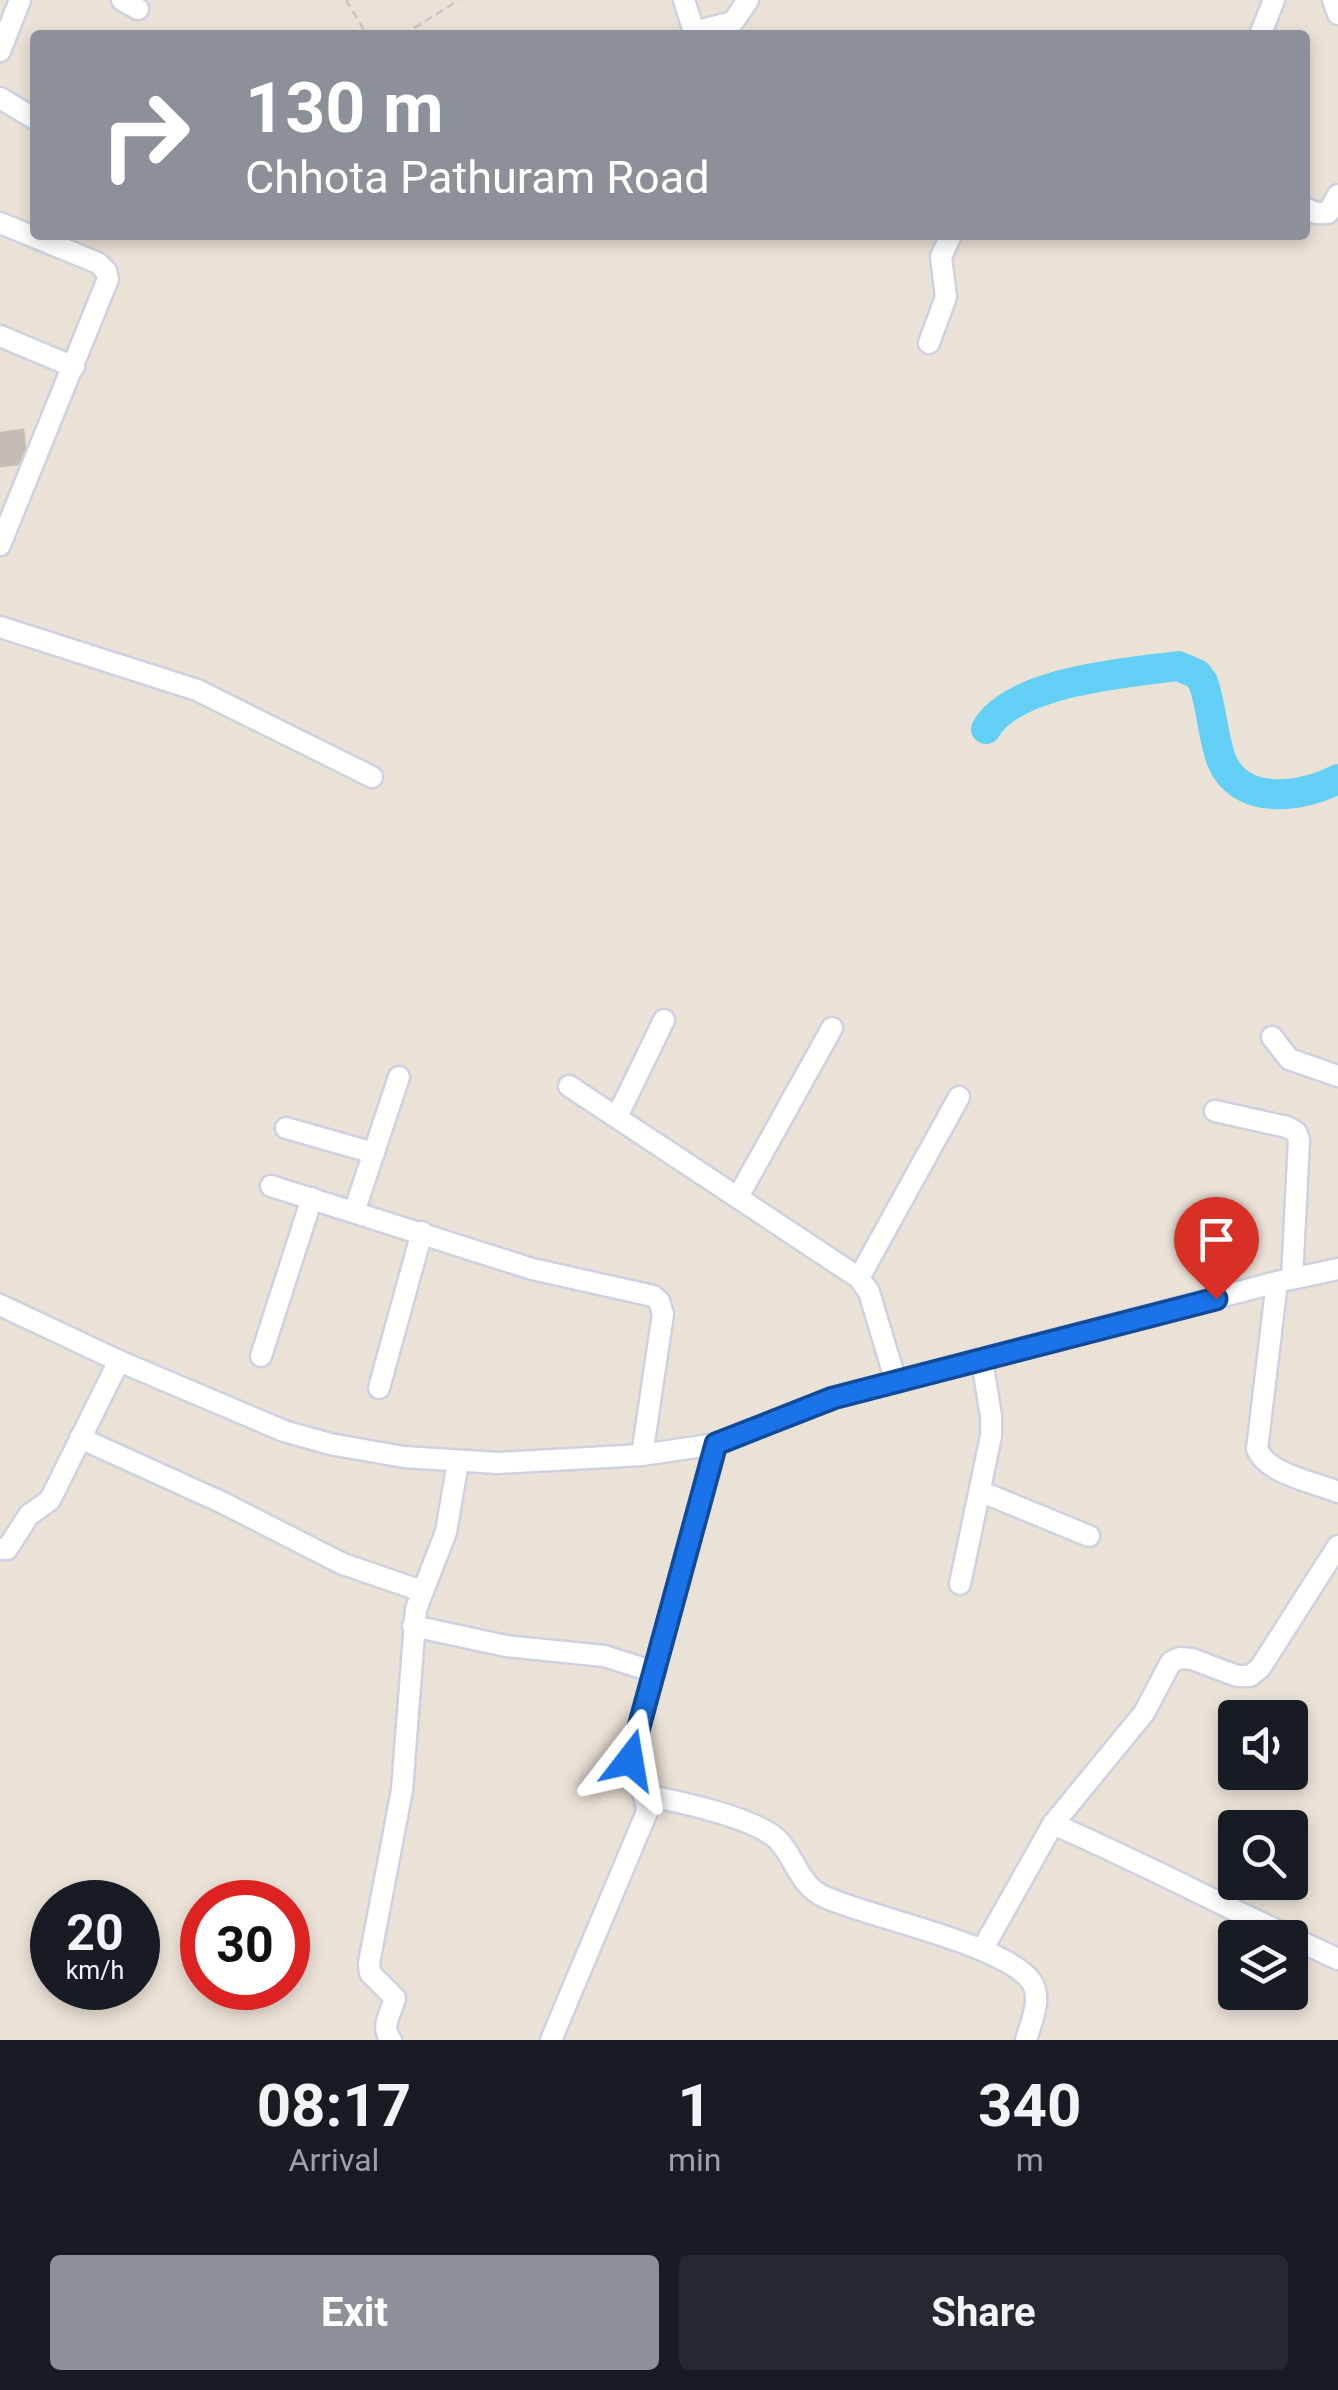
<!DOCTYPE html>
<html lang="en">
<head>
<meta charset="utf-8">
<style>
	:root { --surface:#171b24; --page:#242831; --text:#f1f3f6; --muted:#9ea1a6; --accent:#8c9099 }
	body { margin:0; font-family:Roboto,sans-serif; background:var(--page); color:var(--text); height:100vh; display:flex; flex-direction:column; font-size:38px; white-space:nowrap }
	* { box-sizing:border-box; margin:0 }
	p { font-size:32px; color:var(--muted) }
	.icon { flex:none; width:55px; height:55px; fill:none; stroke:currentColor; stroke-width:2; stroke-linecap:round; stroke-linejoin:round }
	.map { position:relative; height:2040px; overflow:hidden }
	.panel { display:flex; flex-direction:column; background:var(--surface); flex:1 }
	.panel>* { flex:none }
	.banner { position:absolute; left:30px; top:30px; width:1280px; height:210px; border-radius:10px; box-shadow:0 5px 15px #0003; background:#8c9099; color:#fff; overflow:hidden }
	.tools { position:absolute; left:1218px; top:1700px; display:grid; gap:20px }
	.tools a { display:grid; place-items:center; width:90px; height:90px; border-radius:10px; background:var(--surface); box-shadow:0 5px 15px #0003; font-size:50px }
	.speed { position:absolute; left:30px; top:1880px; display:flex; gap:20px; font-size:50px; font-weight:700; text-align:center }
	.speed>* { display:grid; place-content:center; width:130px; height:130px; border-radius:50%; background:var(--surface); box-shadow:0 5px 15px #0003; line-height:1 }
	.speed small { font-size:25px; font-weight:400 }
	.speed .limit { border:15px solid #d22; background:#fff; color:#111 }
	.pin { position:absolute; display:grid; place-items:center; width:85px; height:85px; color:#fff; margin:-102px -42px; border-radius:50% 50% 50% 0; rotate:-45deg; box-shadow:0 0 10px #0007 }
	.pin .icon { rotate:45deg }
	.me { position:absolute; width:110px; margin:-55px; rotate:14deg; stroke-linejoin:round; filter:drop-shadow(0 0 8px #0008) }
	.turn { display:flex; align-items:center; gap:35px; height:210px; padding:0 50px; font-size:45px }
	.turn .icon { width:130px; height:130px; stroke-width:2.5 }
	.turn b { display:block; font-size:70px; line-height:85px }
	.eta { display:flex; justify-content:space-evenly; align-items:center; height:170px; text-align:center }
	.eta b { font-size:60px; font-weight:700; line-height:70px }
	.action { display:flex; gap:20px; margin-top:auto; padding:20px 50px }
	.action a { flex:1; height:115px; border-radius:10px; background:var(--accent); color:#fff; font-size:40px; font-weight:700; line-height:115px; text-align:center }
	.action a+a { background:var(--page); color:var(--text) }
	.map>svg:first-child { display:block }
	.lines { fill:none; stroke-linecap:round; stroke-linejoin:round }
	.river { stroke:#63cff4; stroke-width:30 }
	.building { fill:#c2bcb4; stroke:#c6beb1; stroke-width:2.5 }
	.minor-casing { stroke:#cdd1e1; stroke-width:25 }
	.path { stroke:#c7c7c7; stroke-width:2.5; stroke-dasharray:8 5; stroke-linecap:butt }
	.minor { stroke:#fff; stroke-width:20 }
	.route-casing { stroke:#114b97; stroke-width:25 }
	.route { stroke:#1a73e8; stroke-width:18 }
</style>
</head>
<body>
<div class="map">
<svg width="1338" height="2040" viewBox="0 0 1338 2040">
	<rect width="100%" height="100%" fill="#ebe2d7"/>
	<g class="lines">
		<path class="river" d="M986 729C1014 681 1126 673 1178 666L1197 674 1203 682C1212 707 1212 733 1221 759 1239 807 1302 798 1338 779"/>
	</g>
	<polygon class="building" points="23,430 25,448 18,464 0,466 0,433"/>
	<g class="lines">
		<g class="minor-casing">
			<g id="minor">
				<polyline points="122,0 138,9"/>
				<polyline points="684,0 695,35"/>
				<polyline points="1333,0 1338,14"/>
				<polyline points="694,32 733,22 748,0"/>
				<polyline points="1260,35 1274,0"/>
				<polyline points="0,51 20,0"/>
				<polyline points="0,98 35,119"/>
				<polyline points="1305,208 1316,213 1328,213 1338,195"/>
				<polyline points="0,223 98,263 106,271 108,279 0,545"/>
				<polyline points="0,336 74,367"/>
				<polyline points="929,343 946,297 941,257 951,235"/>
				<polyline points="0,627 197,690 372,777"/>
				<polyline points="1272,1037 1289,1059 1338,1076"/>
				<polyline points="569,1086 859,1278 869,1292 896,1382"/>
				<polyline points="1215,1111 1287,1127 1296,1132 1299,1140 1292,1278"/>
				<polyline points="617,1117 664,1020"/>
				<polyline points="286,1128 374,1153"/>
				<polyline points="271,1186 532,1269 653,1296 659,1301 663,1314 642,1455"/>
				<polyline points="738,1197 832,1028"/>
				<polyline points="354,1212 399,1077"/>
				<polyline points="859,1278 959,1097"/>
				<path d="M1277 1282 1257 1449C1267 1474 1314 1482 1338 1492"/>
				<polyline points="0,1305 119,1361 284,1431 330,1444 404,1457 498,1463 642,1455 716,1444 833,1398 1277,1282 1338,1269"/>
				<polyline points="261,1356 312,1198"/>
				<polyline points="379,1388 422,1232"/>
				<polyline points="80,1438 221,1502 343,1564 422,1591"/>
				<polyline points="982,1492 1089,1536"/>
				<polyline points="0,1549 7,1549 29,1515 50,1500 119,1361"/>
				<polyline points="960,1584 991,1436 991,1416 982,1360"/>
				<polyline points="413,1626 506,1646 604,1656 652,1671"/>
				<path d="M646 1795C679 1802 753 1817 777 1839 796 1858 798 1885 825 1897 871 1918 1004 1944 1031 1981 1043 1998 1031 2022 1026 2040"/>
				<path d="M1053 1824C1150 1866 1242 1916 1338 1959"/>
				<polyline points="982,1950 1053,1824 1144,1713 1171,1662 1180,1658 1192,1659 1237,1676 1250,1676 1260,1668 1338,1546"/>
				<path d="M391 2040C380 2026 391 2014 395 1998L370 1973 369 1963 402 1790 416 1609 446 1532 458 1462"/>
				<path d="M551 2040 647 1812C646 1787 633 1784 630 1760L716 1444"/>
			</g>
		</g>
		<g class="path">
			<polyline points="346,0 367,35"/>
			<polyline points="403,35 459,0"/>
		</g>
		<use href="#minor" class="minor"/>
	</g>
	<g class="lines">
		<g class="route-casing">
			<polyline id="route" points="630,1760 716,1444 833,1398 1216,1299"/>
		</g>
		<use href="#route" class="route"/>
	</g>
</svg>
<div class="tools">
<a><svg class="icon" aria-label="sound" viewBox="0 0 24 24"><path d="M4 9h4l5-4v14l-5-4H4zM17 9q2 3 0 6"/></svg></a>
<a><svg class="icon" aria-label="search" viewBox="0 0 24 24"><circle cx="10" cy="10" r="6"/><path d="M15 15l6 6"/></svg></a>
<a><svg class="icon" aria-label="layers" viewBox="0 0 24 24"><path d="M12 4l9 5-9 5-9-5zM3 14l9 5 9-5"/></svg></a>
</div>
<div class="speed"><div>20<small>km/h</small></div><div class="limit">30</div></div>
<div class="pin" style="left:1216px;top:1299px;background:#d93025"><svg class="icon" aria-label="arrive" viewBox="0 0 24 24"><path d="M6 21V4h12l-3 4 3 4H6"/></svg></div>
<svg class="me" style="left:630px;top:1760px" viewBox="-20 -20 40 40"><path d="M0-17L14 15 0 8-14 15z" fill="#1a73e8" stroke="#fff" stroke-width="4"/></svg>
<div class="banner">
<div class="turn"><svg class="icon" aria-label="right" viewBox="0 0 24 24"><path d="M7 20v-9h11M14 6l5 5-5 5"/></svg><div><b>130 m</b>Chhota Pathuram Road</div></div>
</div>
</div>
<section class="panel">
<div class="eta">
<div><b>08:17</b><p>Arrival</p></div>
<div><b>1</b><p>min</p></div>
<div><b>340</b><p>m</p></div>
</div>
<div class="action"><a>Exit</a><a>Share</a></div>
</section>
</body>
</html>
